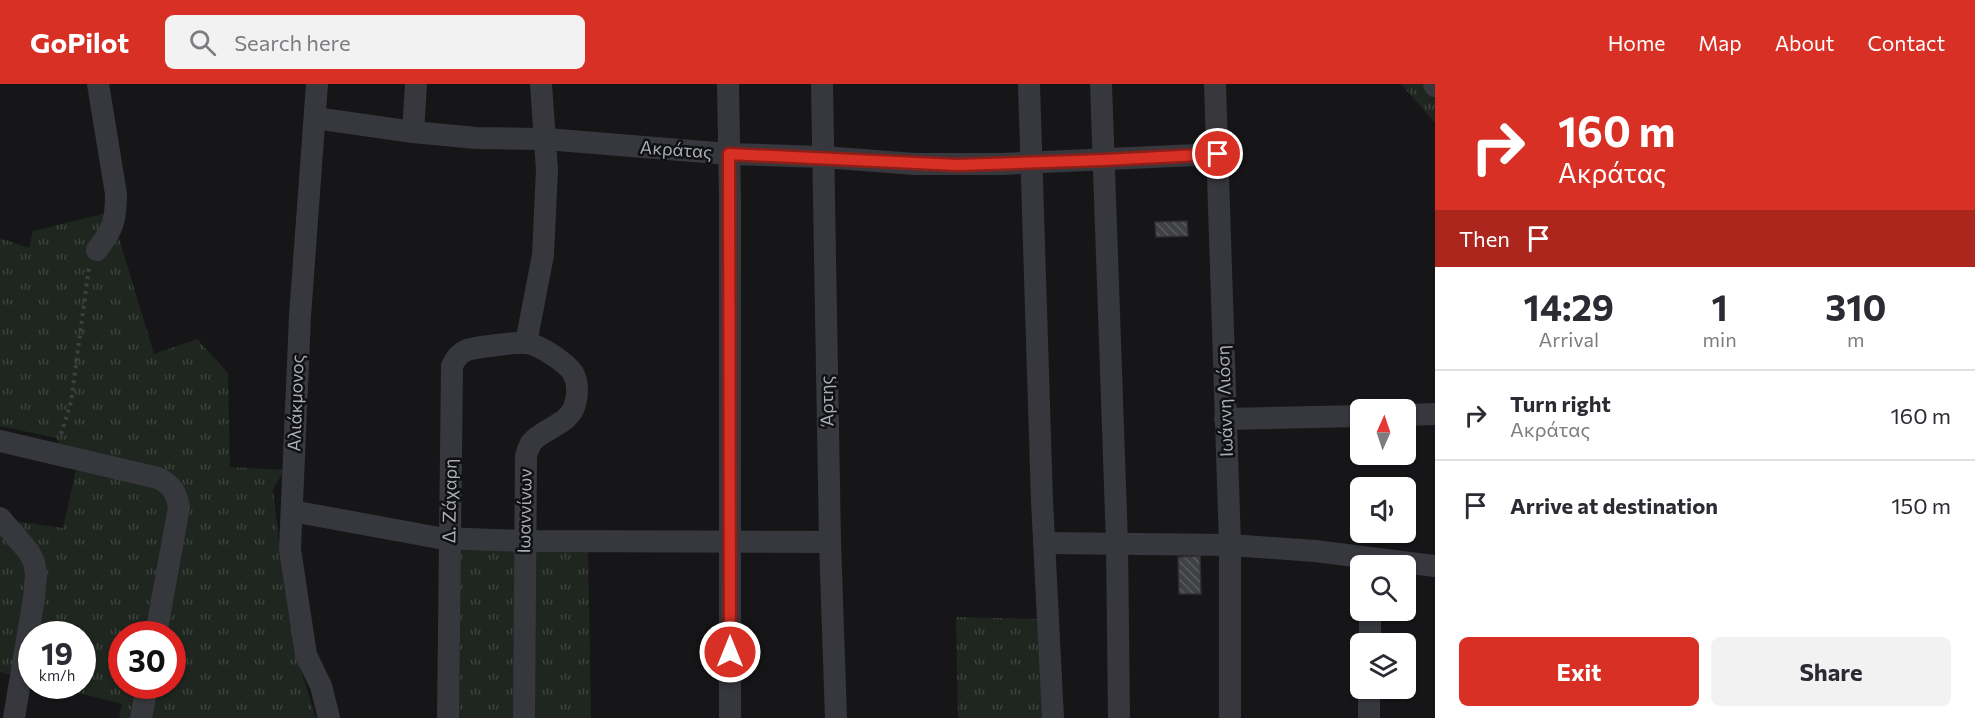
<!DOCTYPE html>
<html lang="en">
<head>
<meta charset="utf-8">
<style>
	:root { --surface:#fff; --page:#f2f2f3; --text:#2b2b33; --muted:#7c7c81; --line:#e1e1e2; --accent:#d93025 }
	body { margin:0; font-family:Commissioner,sans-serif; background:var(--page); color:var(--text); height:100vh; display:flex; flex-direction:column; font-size:22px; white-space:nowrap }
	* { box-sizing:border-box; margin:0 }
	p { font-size:20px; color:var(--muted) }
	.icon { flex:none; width:33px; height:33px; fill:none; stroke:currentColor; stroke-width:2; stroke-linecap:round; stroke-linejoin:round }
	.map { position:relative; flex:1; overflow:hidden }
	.panel { display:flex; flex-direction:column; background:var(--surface); width:540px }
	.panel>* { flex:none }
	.banner { background:#d93025; color:#fff; overflow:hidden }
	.needle { width:39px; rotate:3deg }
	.tools { position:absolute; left:1350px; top:315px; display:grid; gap:12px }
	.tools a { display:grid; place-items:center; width:66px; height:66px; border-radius:9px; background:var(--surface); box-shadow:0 2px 4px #0004; font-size:30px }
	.speed { position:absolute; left:18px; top:537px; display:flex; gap:12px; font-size:30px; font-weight:700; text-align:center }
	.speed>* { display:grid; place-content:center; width:78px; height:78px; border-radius:50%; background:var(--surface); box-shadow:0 2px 4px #0004; line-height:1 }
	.speed small { font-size:15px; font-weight:400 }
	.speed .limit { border:9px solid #d22; background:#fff; color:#111 }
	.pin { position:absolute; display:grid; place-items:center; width:51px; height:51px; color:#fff; margin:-26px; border:3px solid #fff; border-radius:50%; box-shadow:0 2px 6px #0007 }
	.me { position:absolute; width:66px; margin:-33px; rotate:0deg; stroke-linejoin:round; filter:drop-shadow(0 0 4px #0008) }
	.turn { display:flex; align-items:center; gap:21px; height:126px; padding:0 24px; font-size:27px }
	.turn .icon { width:78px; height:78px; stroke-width:2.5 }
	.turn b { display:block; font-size:42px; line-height:51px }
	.then { display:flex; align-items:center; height:57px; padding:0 24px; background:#0003; gap:12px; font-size:22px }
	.eta { display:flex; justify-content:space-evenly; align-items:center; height:102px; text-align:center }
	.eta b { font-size:36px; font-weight:700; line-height:42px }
	.primary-button { display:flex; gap:12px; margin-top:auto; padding:12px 24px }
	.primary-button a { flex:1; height:69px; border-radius:9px; background:var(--accent); color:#fff; font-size:24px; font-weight:700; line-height:69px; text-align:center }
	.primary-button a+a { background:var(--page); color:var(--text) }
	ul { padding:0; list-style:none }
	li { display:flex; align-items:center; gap:18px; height:90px; padding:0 24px; border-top:2px solid var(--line) }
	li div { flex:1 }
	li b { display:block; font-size:22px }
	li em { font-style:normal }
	header { display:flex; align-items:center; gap:36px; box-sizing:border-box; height:84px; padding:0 30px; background:var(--accent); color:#fff }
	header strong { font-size:28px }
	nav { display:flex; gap:33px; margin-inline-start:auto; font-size:21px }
	.search { width:420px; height:54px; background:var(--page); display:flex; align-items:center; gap:15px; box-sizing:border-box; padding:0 21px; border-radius:9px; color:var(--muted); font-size:22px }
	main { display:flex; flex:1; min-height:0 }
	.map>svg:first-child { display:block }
	.grass { fill:url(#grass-tufts); fill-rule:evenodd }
	.building { fill:url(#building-back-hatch); stroke:#303034; stroke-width:1.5 }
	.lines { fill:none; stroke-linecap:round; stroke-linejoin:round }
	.path { stroke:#3d3f44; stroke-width:4; stroke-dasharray:3 4.5; stroke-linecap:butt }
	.street { stroke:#37383d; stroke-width:22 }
	.route-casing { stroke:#8d1f18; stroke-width:15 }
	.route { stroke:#d93025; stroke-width:10 }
	.labels { text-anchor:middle; stroke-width:5; stroke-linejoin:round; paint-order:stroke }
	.street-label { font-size:18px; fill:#a8adb8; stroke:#111113 }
</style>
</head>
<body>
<header>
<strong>GoPilot</strong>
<div class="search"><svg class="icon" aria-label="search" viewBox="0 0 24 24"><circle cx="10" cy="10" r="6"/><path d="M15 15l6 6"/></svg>Search here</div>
<nav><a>Home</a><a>Map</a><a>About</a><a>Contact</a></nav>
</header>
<main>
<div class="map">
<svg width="1435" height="634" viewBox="0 0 1435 634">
	<defs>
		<pattern id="grass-tufts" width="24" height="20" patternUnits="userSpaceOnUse" patternTransform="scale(1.5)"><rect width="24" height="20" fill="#1e261f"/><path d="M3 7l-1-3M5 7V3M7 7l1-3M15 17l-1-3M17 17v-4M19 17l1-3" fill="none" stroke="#3c433d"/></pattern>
		<pattern id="building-back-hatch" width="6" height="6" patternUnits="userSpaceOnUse" patternTransform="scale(1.5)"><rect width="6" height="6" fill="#404145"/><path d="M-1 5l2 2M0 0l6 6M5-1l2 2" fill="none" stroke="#595a5e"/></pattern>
	</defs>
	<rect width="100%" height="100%" fill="#161618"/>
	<g class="grass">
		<polygon points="1401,0 1435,0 1435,39"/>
		<path d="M111 128 154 270 197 255 228 289 230 383 284 386 273 406 282 484 295 567 316 634H119L122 620 52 602H82V550H32L31 596 0 588V435L63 444 76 385 56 354 0 342V154L29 164 33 147ZM122 550H172V602H122Z"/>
		<polygon points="446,462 588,464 591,634 443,634"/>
		<polygon points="956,533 1037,535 1043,634 958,634"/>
	</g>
	<g class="building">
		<polygon points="1187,137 1188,152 1156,153 1155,138"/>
		<polygon points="1200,472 1201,510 1179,510 1178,473"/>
	</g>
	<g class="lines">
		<polyline class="path" points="61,350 71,318 89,183"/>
		<g class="street">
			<polyline points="317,0 300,232 290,465 306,571 321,602 329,634"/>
			<polyline points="728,0 730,115 730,634"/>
			<polyline points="822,0 830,458 836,634"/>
			<polyline points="1029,0 1042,417 1053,634"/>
			<polyline points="1101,0 1117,459 1119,634"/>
			<polyline points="1215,0 1230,461 1230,634"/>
			<polyline points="1434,0 1435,2"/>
			<polyline points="315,34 413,48 476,54 546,55 729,70 823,73 915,80 1001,80 1218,70"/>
			<polyline points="413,48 416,0"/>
			<path d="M97 166C113 145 116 137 116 110L98 0"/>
			<polyline points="526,259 543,171 547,86 541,0"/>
			<polyline points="1406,331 1435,330"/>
			<polyline points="1225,335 1360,332"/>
			<path d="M0 357 158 394C172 401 176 408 179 423L156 550"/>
			<polyline points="292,427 439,454 525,457 830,458"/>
			<polyline points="0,434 29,468 34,478 36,491 34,514 14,634"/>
			<polyline points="1044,459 1230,461 1315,467 1435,482"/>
			<polyline points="1370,560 1370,526"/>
			<polyline points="141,634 147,602"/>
			<path d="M448 634 452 282C455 275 459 269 467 266 476 263 518 258 527 259 539 261 566 278 573 289 578 298 578 310 575 320 570 341 543 344 531 359 529 363 527 368 526 372L524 634"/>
			<polyline points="1369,634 1369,604"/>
		</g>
	</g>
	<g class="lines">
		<g class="route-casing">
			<polyline id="route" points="730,568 729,70 958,81 1104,76 1218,70"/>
		</g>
		<use href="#route" class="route"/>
	</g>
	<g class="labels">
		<g class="street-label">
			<text transform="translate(676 66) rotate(4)" y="6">Ακράτας</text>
			<text transform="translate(827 317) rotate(-91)" y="6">Άρτης</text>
			<text transform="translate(1225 317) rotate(-92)" y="6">Ιωάννη Λιόση</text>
			<text transform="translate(296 319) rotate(-88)" y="6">Αλιάκμονος</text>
			<text transform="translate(450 417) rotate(-89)" y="6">Δ. Ζάχαρη</text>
			<text transform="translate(525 427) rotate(-89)" y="6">Ιωαννίνων</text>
		</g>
	</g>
</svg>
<div class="tools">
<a><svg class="needle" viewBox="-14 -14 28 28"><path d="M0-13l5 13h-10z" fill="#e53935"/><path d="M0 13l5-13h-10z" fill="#7c7c81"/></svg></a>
<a><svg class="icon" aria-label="sound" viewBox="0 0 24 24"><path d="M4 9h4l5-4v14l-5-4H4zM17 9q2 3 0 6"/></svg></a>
<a><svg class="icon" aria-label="search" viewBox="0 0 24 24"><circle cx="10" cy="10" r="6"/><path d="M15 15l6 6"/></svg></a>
<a><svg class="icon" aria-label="layers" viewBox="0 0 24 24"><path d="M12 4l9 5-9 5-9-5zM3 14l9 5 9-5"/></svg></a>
</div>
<div class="speed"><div>19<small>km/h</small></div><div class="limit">30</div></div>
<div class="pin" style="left:1218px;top:70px;background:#d93025"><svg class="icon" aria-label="arrive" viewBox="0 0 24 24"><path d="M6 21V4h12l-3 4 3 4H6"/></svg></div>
<svg class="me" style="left:730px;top:568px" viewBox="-20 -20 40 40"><circle r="17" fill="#d93025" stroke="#fff" stroke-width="3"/><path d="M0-11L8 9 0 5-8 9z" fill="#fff"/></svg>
</div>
<section class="panel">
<div class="banner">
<div class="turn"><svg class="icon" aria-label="right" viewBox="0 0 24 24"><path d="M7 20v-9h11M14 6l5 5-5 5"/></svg><div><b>160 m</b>Ακράτας</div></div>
<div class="then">Then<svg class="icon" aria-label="arrive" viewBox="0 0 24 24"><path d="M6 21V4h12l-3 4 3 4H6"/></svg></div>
</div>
<div class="eta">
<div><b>14:29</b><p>Arrival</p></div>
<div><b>1</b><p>min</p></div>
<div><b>310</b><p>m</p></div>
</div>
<ul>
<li><svg class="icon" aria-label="right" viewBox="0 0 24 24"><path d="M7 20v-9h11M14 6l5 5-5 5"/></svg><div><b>Turn right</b><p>Ακράτας</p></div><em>160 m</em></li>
<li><svg class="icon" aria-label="arrive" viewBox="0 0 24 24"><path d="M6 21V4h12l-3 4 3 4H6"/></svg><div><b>Arrive at destination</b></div><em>150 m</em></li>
</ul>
<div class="primary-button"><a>Exit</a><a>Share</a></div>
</section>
</main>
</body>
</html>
